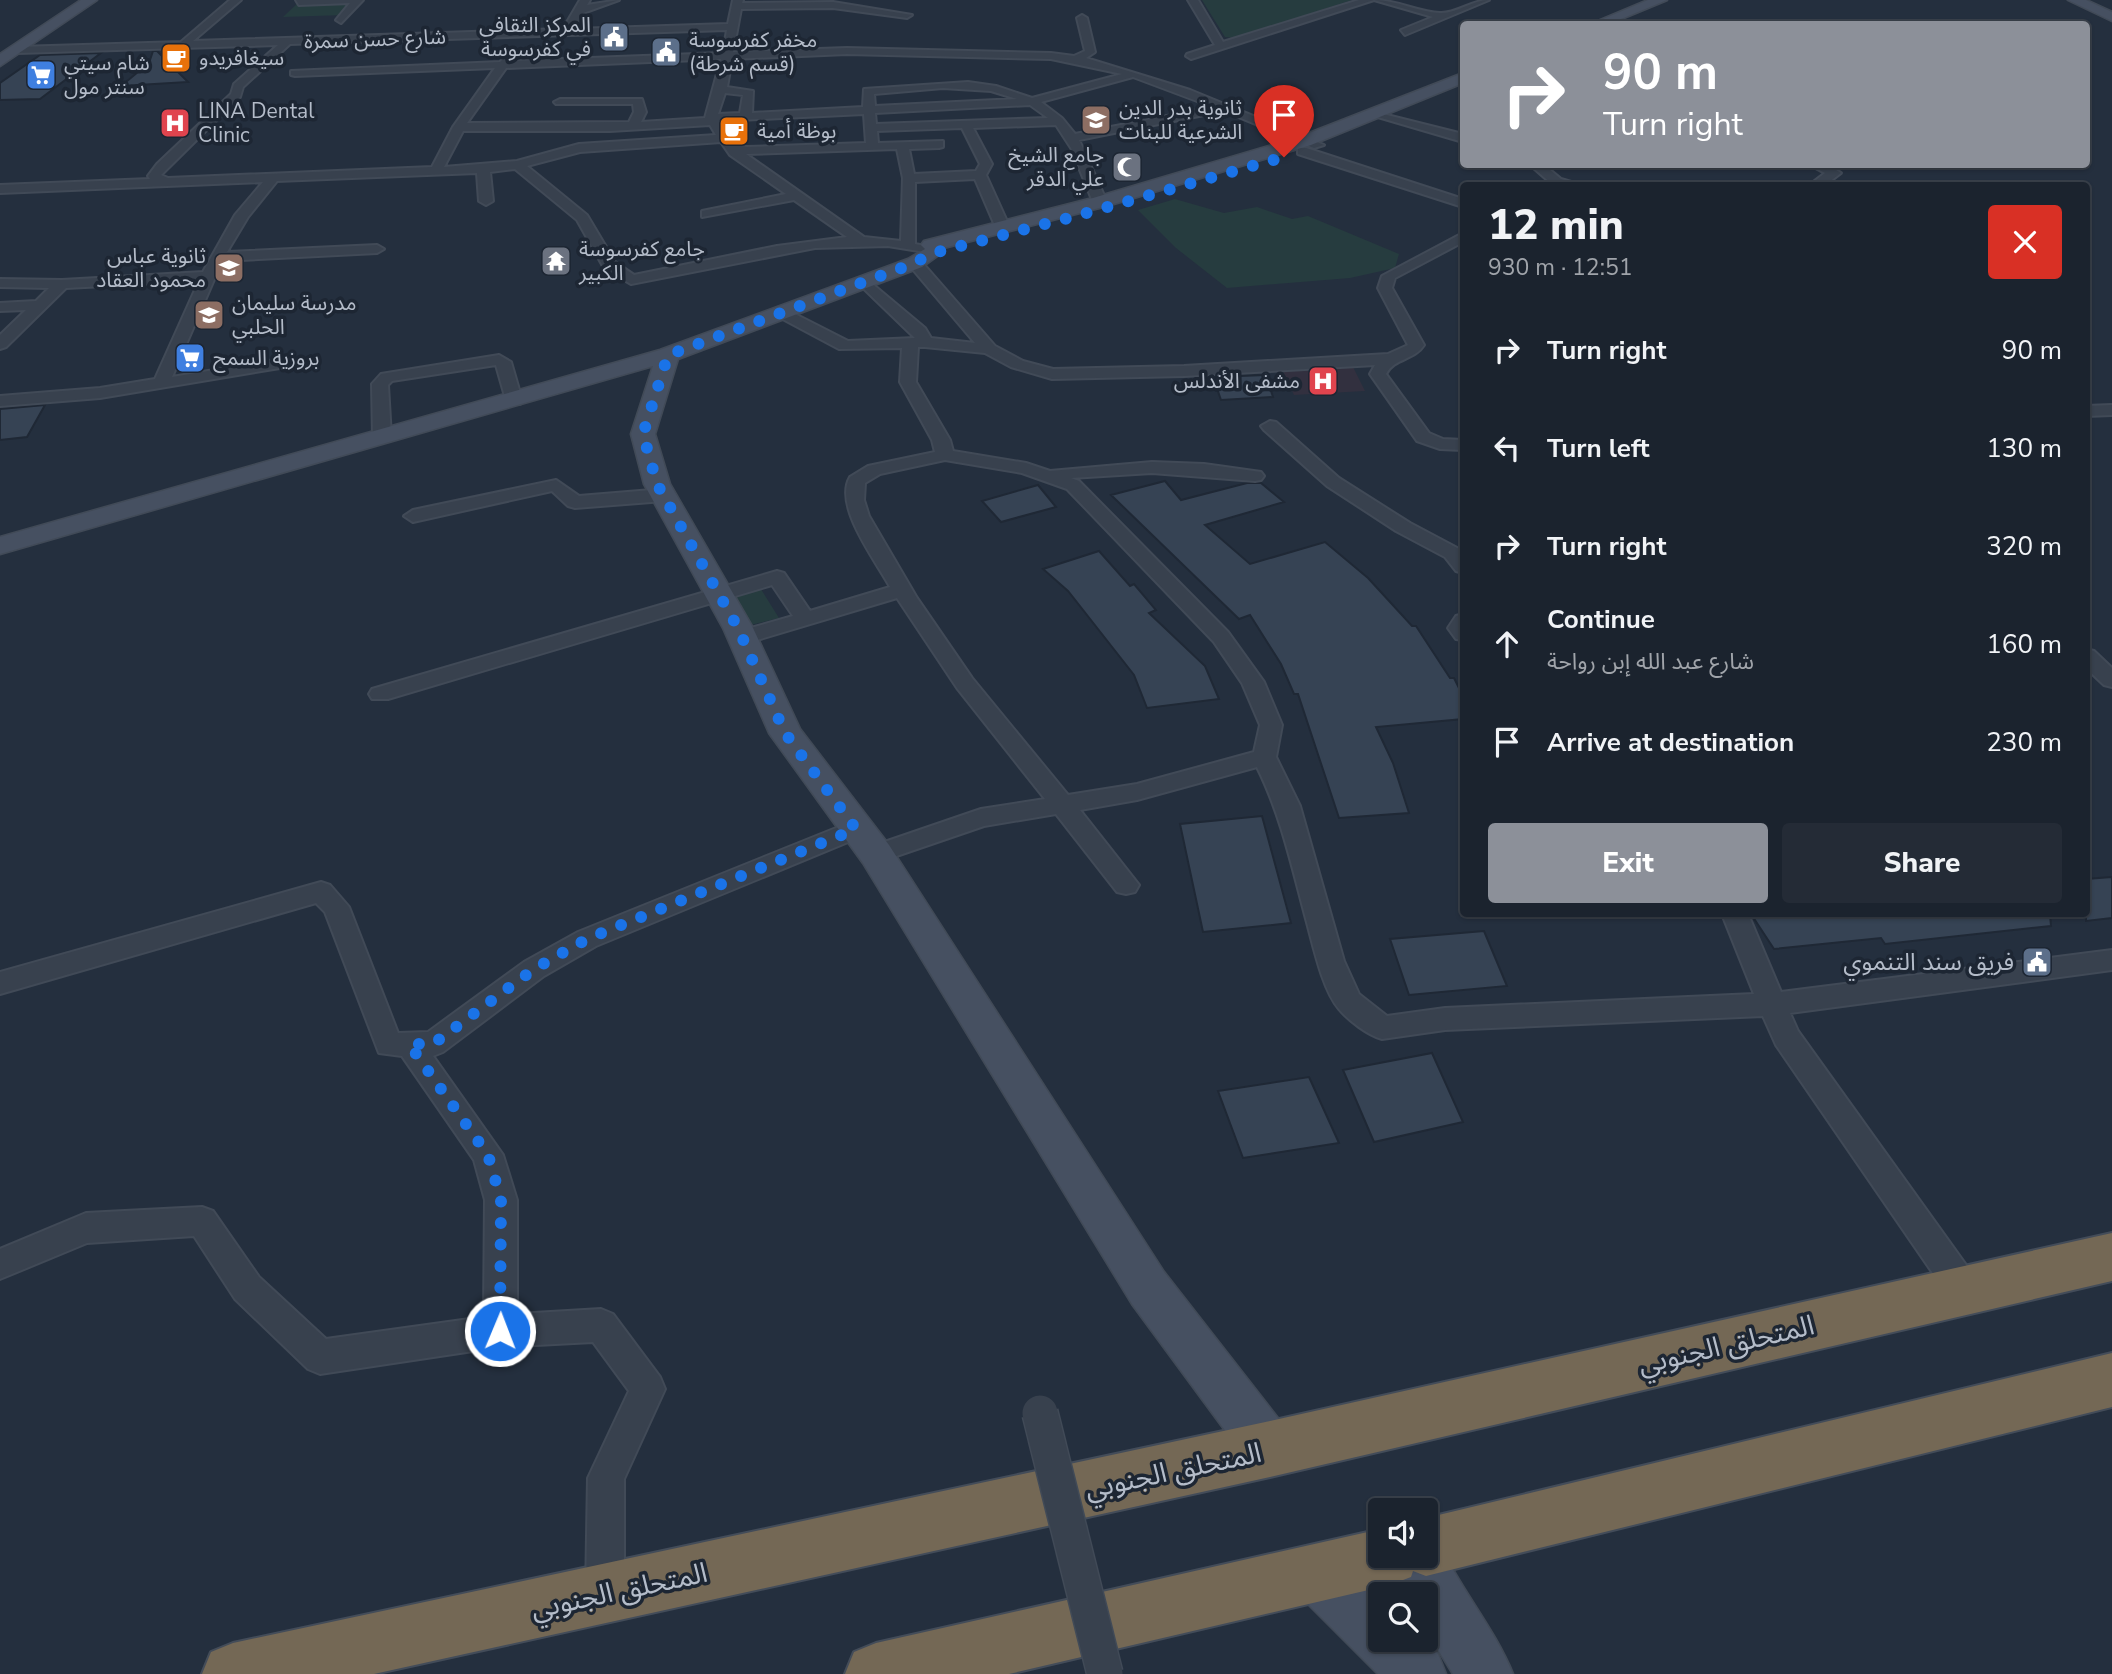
<!DOCTYPE html>
<html lang="en">
<head>
<meta charset="utf-8">
<style>
	:root { --surface:#1b232e; --page:#242b36; --text:#f1f3f6; --muted:#a0a4aa; --line:#39404a; --accent:#8c9099 }
	body { margin:0; font-family:"Nunito Sans","Noto Sans Arabic",sans-serif; background:var(--page); color:var(--text); height:100vh; display:flex; flex-direction:column; font-size:26px; white-space:nowrap }
	* { box-sizing:border-box; margin:0 }
	p { font-size:23px; color:var(--muted) }
	.icon { flex:none; width:38px; height:38px; fill:none; stroke:currentColor; stroke-width:2; stroke-linecap:round; stroke-linejoin:round }
	.map { position:relative; flex:1; overflow:hidden }
	.panel { position:absolute; left:1460px; top:182px; width:630px; height:735px; display:flex; flex-direction:column; background:var(--surface); border-radius:7px; box-shadow:0 2px 5px #0004,0 0 0 2px var(--line) }
	.panel>* { flex:none }
	.guide { position:absolute; left:1460px; top:21px; width:630px; height:147px; border-radius:7px; box-shadow:0 2px 5px #0004,0 0 0 2px var(--line); background:#8c9099; color:#fff; overflow:hidden }
	.buttons { position:absolute; left:1368px; top:1498px; display:grid; gap:14px }
	.buttons a { display:grid; place-items:center; width:70px; height:70px; border-radius:7px; background:var(--surface); box-shadow:0 2px 5px #0004,0 0 0 2px var(--line); font-size:35px }
	.pin { position:absolute; display:grid; place-items:center; width:60px; height:60px; color:#fff; margin:-72px -30px; border-radius:50% 50% 50% 0; rotate:-45deg; box-shadow:0 0 7px #0007 }
	.pin .icon { rotate:45deg }
	.me { position:absolute; width:77px; margin:-38px; rotate:1deg; stroke-linejoin:round; filter:drop-shadow(0 0 5px #0008) }
	.turn { display:flex; align-items:center; gap:24px; height:147px; padding:0 28px; font-size:32px }
	.turn .icon { width:91px; height:91px; stroke-width:2.5 }
	.turn b { display:block; font-size:49px; line-height:60px }
	.round { display:grid; place-items:center; flex:none; width:74px; height:74px; border-radius:7px; background:var(--page) }
	.headline { display:flex; align-items:center; justify-content:space-between; height:119px; padding:0 28px }
	h1 { font-size:42px; font-weight:800; line-height:52px }
	.cta { display:flex; gap:14px; margin-top:auto; padding:14px 28px }
	.cta a { flex:1; height:80px; border-radius:7px; background:var(--accent); color:#fff; font-size:28px; font-weight:800; line-height:80px; text-align:center }
	.cta a+a { background:var(--page); color:var(--text) }
	ul { padding:0; list-style:none }
	li { display:flex; align-items:center; gap:21px; height:98px; padding:0 28px }
	li div { flex:1 }
	li b { display:block; font-size:26px }
	li em { font-style:normal }
	.map>svg:first-child { display:block }
	.medical { fill:#32303f }
	.green { fill:#263c3f }
	.building { fill:#364354; stroke:#1f2835; stroke-width:2 }
	.lines { fill:none; stroke-linecap:round; stroke-linejoin:round }
	.street-casing { stroke:#414a57; stroke-width:4 }
	.secondary-casing { stroke:#414a57; stroke-width:3 }
	.highway-casing { stroke:#434c59; stroke-width:4 }
	.street { fill:#38414e; fill-rule:evenodd }
	.secondary { fill:#465061; fill-rule:evenodd }
	.highway { fill:#746855; fill-rule:evenodd }
	.street-bridge-casing { stroke:#414a57; stroke-width:38; stroke-linecap:butt }
	.street-bridge { stroke:#38414e; stroke-width:35 }
	.route { stroke:#1a73e8; stroke-width:12; stroke-dasharray:0 21.6 }
	.labels { text-anchor:middle; stroke-width:7; stroke-linejoin:round; paint-order:stroke }
	.far-poi-label { font-size:21px; fill:#b4bcc9; stroke:#1d2633; text-anchor:start }
	.far-street-label { font-size:21px; fill:#b4bcc9; stroke:#1d2633 }
	.poi-label { font-size:24px; fill:#b4bcc9; stroke:#1d2633; text-anchor:end }
	.near-street-label { font-size:28px; fill:#b4bcc9; stroke:#1d2633 }
</style>
</head>
<body>
<div class="map">
<svg width="2112" height="1674" viewBox="0 0 2112 1674">
	<rect width="100%" height="100%" fill="#242f3e"/>
	<polygon class="medical" points="1353,367 1365,391 1294,395 1283,371"/>
	<g class="green">
		<polygon points="358,0 345,15 283,17 299,2"/>
		<polygon points="1202,0 1352,0 1236,38 1225,37"/>
		<polygon points="1175,199 1224,213 1257,207 1292,219 1308,216 1399,254 1395,268 1350,278 1227,288 1176,248 1138,210"/>
		<polygon points="759,586 779,618 738,628 721,597"/>
	</g>
	<g class="building">
		<polygon points="153,51 157,51 188,82 121,86 149,63"/>
		<polygon points="101,53 40,99 0,100 0,83 40,55"/>
		<polygon points="1266,375 1273,397 1221,400 1213,377"/>
		<polygon points="45,405 27,437 0,440 0,409"/>
		<polygon points="1165,481 1181,500 1247,483 1261,483 1284,502 1205,525 1250,564 1325,542 1368,578 1412,626 1416,626 1450,678 1454,678 1463,696 1463,719 1376,727 1393,763 1409,813 1339,818 1298,694 1294,694 1281,664 1250,615 1239,619 1111,495"/>
		<polygon points="1038,485 1056,507 1001,522 982,501"/>
		<polygon points="1099,551 1130,586 1134,584 1156,610 1149,613 1205,666 1219,699 1147,708 1134,675 1068,591 1043,569"/>
		<polygon points="1262,816 1291,923 1203,932 1180,824"/>
		<polygon points="2112,877 2112,918 2086,921 2086,879"/>
		<polygon points="1751,914 2050,914 2051,926 1885,944 1881,938 1774,949"/>
		<polygon points="1484,931 1507,986 1409,995 1390,939"/>
		<polygon points="1432,1053 1463,1122 1374,1142 1343,1070"/>
		<polygon points="1309,1077 1339,1143 1243,1158 1218,1091"/>
	</g>
	<g class="lines">
		<g class="street-casing">
			<g id="street">
				<path d="M230 0H241L193 41 563 29 580 0H590L587 5 619 0 583 13 574 29 728 24 733 0H743L742 3 833 2 912 15 907 18 833 8 741 9 733 52 847 48 1051 53 1074 56 1085 51 1077 18 1082 15 1087 18 1095 52 1086 58 1190 90 1324 145 1314 148 1224 111 1079 140 1107 202 1100 206 1093 202 1071 148 1056 125 973 128 992 164 986 175 1010 228 1008 231 996 228 975 179 915 182V244L925 246V252L888 246 815 248 631 284 604 268 577 220 515 169 490 172 493 201 486 205 479 201 477 173 277 181 248 217 227 252 377 245 384 249 377 253 222 261 172 377 280 359 288 364 286 367 100 398 0 406V396L100 388 155 379 199 281 66 288 6 347 0 349V335L26 310 0 311V303L36 301 49 288 0 287V279L62 280 203 272 235 215 263 182 0 193V185L150 179 148 176 157 164 231 94 234 84 278 45 18 53 13 50 18 47 181 42ZM727 30 723 53 511 61 514 56 509 53 500 62 291 71V75L295 76 495 68 453 127 432 167 168 178 161 175 240 97 243 87 290 44ZM847 54 1051 59 1122 74 1032 98 996 86 968 82 864 89 863 107 752 113 753 91 727 87 732 59ZM721 59 705 118 641 122 646 112 642 99H560L554 102 556 104H633L634 112 629 122 467 123 506 68ZM1133 77 1213 107 1075 134 1062 118 1041 102ZM943 88 991 91 1017 99 875 106 874 94ZM725 93 743 95 740 113 718 114ZM1030 105 1048 118 876 124 875 113ZM864 114 866 143 747 147 735 145 719 121ZM710 125 716 135 579 144 517 161 444 167 463 131H610ZM962 128 980 164 976 171 914 174 909 149 939 148 943 147V141L878 143 877 131ZM721 142 730 155 786 194 702 211V217L794 200 847 237 777 246 634 275 615 262 587 215 527 166 580 152ZM897 149 903 178 901 241 864 237 746 154Z"/>
				<polygon points="296,0 363,0 341,23 336,20 350,3 299,5"/>
				<polygon points="1188,0 1198,0 1223,42 1359,0 1374,0 1191,59 1186,56 1187,54 1215,45"/>
				<path d="M1374 0C1397 0 1418 12 1440 13 1456 14 1472 0 1489 0L1405 35 1401 30 1433 17Z"/>
				<polygon points="1371,111 1463,134 1463,142 1371,115"/>
				<polygon points="1298,148 1306,148 1463,199 1463,207 1298,154"/>
				<polygon points="1529,164 1543,164 1561,179 1585,186 1553,185"/>
				<polygon points="1808,164 1826,164 1841,173 1824,186 1808,186 1825,173"/>
				<path d="M1463 233V242L1395 278 1392 288 1424 345C1415 360 1394 358 1386 374L1429 433 1443 439 1463 440V450L1440 449 1417 441 1370 374 1375 365 1184 376 1052 379 1011 367 985 353 925 347H918L916 382 950 440 953 451 1026 463 1050 471 1152 462 1204 464 1261 472 1264 476 1261 480 1255 481 1152 473 1071 478 1079 481 1228 632 1264 682 1282 725 1276 757 1300 806 1344 961 1359 994 1387 1016 1445 1008 1754 994 1722 914H1748L1781 992 2112 950V970L1790 1013 1798 1031 1976 1279 1980 1290 1976 1301 1964 1306 1952 1301 1776 1045 1763 1016 1445 1030 1382 1039C1368 1035 1349 1021 1339 1009 1322 989 1313 944 1306 919 1292 867 1281 815 1257 767L1137 800 1080 810 1139 885 1135 892 1126 894 1117 892 1056 814 984 826 876 863 867 860 864 854 867 848 981 809 1045 799 957 688 897 598 747 643H733L730 638 733 633 793 616 772 585 388 699H372L369 694 372 689 777 571 784 573 810 611 890 587C876 561 833 506 850 477L868 466 935 452 932 440 900 382 902 348 839 349 779 317V311H789L848 341 915 338 859 284 857 281 864 277 925 328 931 338 975 343 910 266 908 263 915 259 920 260 995 346 1023 361 1053 369 1184 366 1388 354 1408 345 1378 288 1382 276ZM945 460 1022 473 1067 489 1214 642 1242 683 1260 725 1254 752 1137 784 1068 795 972 678 917 598 869 516 864 500 865 483 880 474Z"/>
				<polygon points="499,355 511,362 522,400 520,404 508,404 506,400 496,365 392,381 388,385 391,437 382,442 373,437 372,384 381,374"/>
				<polygon points="2112,405 2112,415 2086,416 2086,406"/>
				<polygon points="1270,421 1276,422 1339,478 1410,523 1459,549 1463,554 1463,573 1456,571 1445,557 1396,531 1327,486 1264,430 1261,426"/>
				<polygon points="556,480 579,496 664,489 673,495 664,501 575,508 568,506 552,491 413,522 404,516 413,510"/>
				<polygon points="1463,614 1463,640 1456,639 1448,628 1456,616"/>
				<polygon points="2086,649 2094,651 2112,668 2112,687 2104,685 2086,668"/>
				<polygon points="856,820 865,823 868,829 865,835 596,946 544,976 443,1052 433,1056 503,1155 517,1200 517,1314 601,1309 613,1314 660,1377 665,1389 624,1479 624,1593 618,1606 605,1612 592,1606 586,1593 588,1478 629,1391 593,1342 500,1347 320,1374 308,1369 235,1299 194,1236 87,1243 0,1279 0,1249 86,1213 202,1207 213,1211 259,1277 326,1339 484,1317 485,1200 474,1160 402,1056 379,1053 325,912 316,903 0,994 0,972 321,882 330,885 349,907 398,1033 428,1032 524,962 578,932"/>
			</g>
		</g>
		<g class="secondary-casing">
			<g id="secondary">
				<polygon points="81,0 97,0 0,66 0,54"/>
				<polygon points="1648,0 1667,0 1609,24 1591,24"/>
				<polygon points="2068,0 2086,0 2112,12 2112,21"/>
				<polygon points="1463,73 1463,83 1311,145 1107,206 936,250 940,254 922,267 678,359 655,434 670,484 753,628 800,729 889,845 1164,1272 1288,1431 1295,1449 1288,1467 1270,1474 1252,1467 1132,1304 863,863 769,733 723,628 644,484 631,434 653,366 0,554 0,537 660,350 908,259 925,249 921,245 924,241 1093,198 1299,137"/>
				<path d="M1426 1533 1437 1537C1457 1586 1493 1625 1513 1674H1453L1426 1630V1594H1406L1391 1556H1426Z"/>
				<polygon points="1315,1546 1334,1554 1381,1598 1381,1640 1423,1640 1438,1654 1446,1674 1378,1674 1296,1592 1288,1573 1296,1554"/>
			</g>
		</g>
		<g class="highway-casing">
			<g id="highway">
				<polygon points="2112,1233 2112,1281 1270,1477 374,1674 202,1674 211,1652 233,1643 1270,1421"/>
				<polygon points="2112,1353 2112,1407 1426,1576 1413,1571 1411,1577 1390,1585 1009,1674 845,1674 854,1652 876,1643 1381,1529 1381,1556 1426,1556 1426,1518"/>
			</g>
		</g>
		<use href="#street" class="street"/>
		<use href="#secondary" class="secondary"/>
		<use href="#highway" class="highway"/>
		<g class="street-bridge-casing">
			<polyline id="street-bridge" points="1040,1413 1105,1674"/>
		</g>
		<use href="#street-bridge" class="street-bridge"/>
	</g>
	<g class="lines">
		<polyline class="route" points="500,1331 501,1200 488,1155 409,1044 433,1044 534,969 587,939 856,829 785,733 738,628 657,484 643,434 668,355 915,263 930,254 1076,216 1284,157"/>
	</g>
	<defs>
		<g id="civic-square" transform="scale(1.575)"><rect x="-9" y="-9" width="18" height="18" rx="4" fill="#5c6f8a" stroke="#1d2633"/><path d="M-.6-6.5H3V-4.5H.6V-3L4-1V1h2V6H-6V1h2V-1L-.6-3ZM-1.2 2.5V6h2.4V2.5Z" fill="#fff"/></g>
		<g id="cafe-square" transform="scale(1.575)"><rect x="-9" y="-9" width="18" height="18" rx="4" fill="#e8710a" stroke="#1d2633"/><path d="M-5.5-4.5H6V0H3Q3 3.5 0 3.5H-2.5Q-5.5 3.5-5.5 0ZM3-3.2v2h1.7v-2ZM-6 4.5H4V6H-6Z" fill="#fff"/></g>
		<g id="supermarket-square" transform="scale(1.575)"><rect x="-9" y="-9" width="18" height="18" rx="4" fill="#3f7fe0" stroke="#1d2633"/><path d="M-6-5.5h2.5l.6 2H6L4.5 2H-2.5L-4.4-4H-6ZM-1.5 3.2a1.3 1.3 0 1 0 .1 0ZM3 3.2a1.3 1.3 0 1 0 .1 0Z" fill="#fff"/></g>
		<g id="school-square" transform="scale(1.575)"><rect x="-9" y="-9" width="18" height="18" rx="4" fill="#8d6e63" stroke="#1d2633"/><path d="M0-5L7-2L0 1L-7-2ZM-4 1L0 2.5L4 1V4Q0 6-4 4Z" fill="#fff"/></g>
		<g id="hospital-square" transform="scale(1.575)"><rect x="-9" y="-9" width="18" height="18" rx="4" fill="#e0444e" stroke="#1d2633"/><path d="M-5-5h3v3.5h4V-5h3V5h-3V1.5h-4V5h-3Z" fill="#fff"/></g>
		<g id="mosque-square" transform="scale(1.575)"><rect x="-9" y="-9" width="18" height="18" rx="4" fill="#6b7280" stroke="#1d2633"/><path d="M3.5-4.9A6 6 0 1 0 3.5 4.9A5 5 0 1 1 3.5-4.9Z" fill="#fff"/></g>
		<g id="temple-square" transform="scale(1.575)"><rect x="-9" y="-9" width="18" height="18" rx="4" fill="#6b7280" stroke="#1d2633"/><path d="M0-6L5-2H3V0L6.5 2.5H4V6H1.5V3h-3V6H-4V2.5H-6.5L-3 0V-2H-5Z" fill="#fff"/></g>
	</defs>
	<g fill-rule="evenodd">
		<use href="#civic-square" x="614" y="37"/>
		<use href="#civic-square" x="666" y="52"/>
		<use href="#cafe-square" x="176" y="58"/>
		<use href="#supermarket-square" x="41" y="75"/>
		<use href="#school-square" x="1096" y="120"/>
		<use href="#hospital-square" x="175" y="123"/>
		<use href="#cafe-square" x="734" y="131"/>
		<use href="#mosque-square" x="1127" y="167"/>
		<use href="#temple-square" x="556" y="261"/>
		<use href="#school-square" x="229" y="268"/>
		<use href="#school-square" x="209" y="315"/>
		<use href="#supermarket-square" x="190" y="358"/>
		<use href="#hospital-square" x="1323" y="381"/>
		<use href="#civic-square" x="2037" y="962"/>
	</g>
	<g class="labels">
		<g class="far-poi-label">
			<text x="591" y="32" text-anchor="end">المركز الثقافي<tspan x="591" dy="24">في كفرسوسة</tspan></text>
			<text x="689" y="47">مخفر كفرسوسة<tspan x="689" dy="24">(قسم شرطة)</tspan></text>
			<text x="199" y="65">سيغافريدو</text>
			<text x="64" y="70">شام سيتي<tspan x="64" dy="24">سنتر مول</tspan></text>
			<text x="1119" y="115">ثانوية بدر الدين<tspan x="1119" dy="24">الشرعية للبنات</tspan></text>
			<text x="198" y="118">LINA Dental<tspan x="198" dy="24">Clinic</tspan></text>
			<text x="757" y="138">بوظة أمية</text>
			<text x="1104" y="162" text-anchor="end">جامع الشيخ<tspan x="1104" dy="24">علي الدقر</tspan></text>
			<text x="579" y="256">جامع كفرسوسة<tspan x="579" dy="24">الكبير</tspan></text>
			<text x="206" y="263" text-anchor="end">ثانوية عباس<tspan x="206" dy="24">محمود العقاد</tspan></text>
			<text x="232" y="310">مدرسة سليمان<tspan x="232" dy="24">الحلبي</tspan></text>
			<text x="213" y="365">بروزية السمح</text>
			<text x="1300" y="388" text-anchor="end">مشفى الأندلس</text>
		</g>
		<g class="far-street-label">
			<text transform="translate(375 39) rotate(-2)" y="7">شارع حسن سمرة</text>
		</g>
		<g class="poi-label">
			<text x="2014" y="970">فريق سند التنموي</text>
		</g>
		<g class="near-street-label">
			<text transform="translate(1726 1344) rotate(-13)" y="10">المتحلق الجنوبي</text>
			<text transform="translate(1173 1470) rotate(-12)" y="10">المتحلق الجنوبي</text>
			<text transform="translate(619 1590) rotate(-12)" y="10">المتحلق الجنوبي</text>
		</g>
	</g>
</svg>
<div class="buttons">
<a><svg class="icon" aria-label="sound" viewBox="0 0 24 24"><path d="M4 9h4l5-4v14l-5-4H4zM17 9q2 3 0 6"/></svg></a>
<a><svg class="icon" aria-label="search" viewBox="0 0 24 24"><circle cx="10" cy="10" r="6"/><path d="M15 15l6 6"/></svg></a>
</div>
<div class="pin" style="left:1284px;top:157px;background:#d93025"><svg class="icon" aria-label="arrive" viewBox="0 0 24 24"><path d="M6 21V4h12l-3 4 3 4H6"/></svg></div>
<svg class="me" style="left:500px;top:1331px" viewBox="-20 -20 40 40"><circle r="17" fill="#1a73e8" stroke="#fff" stroke-width="3"/><path d="M0-11L8 9 0 5-8 9z" fill="#fff"/></svg>
<div class="guide">
<div class="turn"><svg class="icon" aria-label="right" viewBox="0 0 24 24"><path d="M7 20v-9h11M14 6l5 5-5 5"/></svg><div><b>90 m</b>Turn right</div></div>
</div>
<section class="panel">
<div class="headline"><div><h1>12 min</h1><p>930 m · 12:51</p></div><a class="round" style="background:#d93025;color:#fff"><svg class="icon" aria-label="close" viewBox="0 0 24 24"><path d="M6 6l12 12M18 6L6 18"/></svg></a></div>
<ul>
<li><svg class="icon" aria-label="right" viewBox="0 0 24 24"><path d="M7 20v-9h11M14 6l5 5-5 5"/></svg><div><b>Turn right</b></div><em>90 m</em></li>
<li><svg class="icon" aria-label="left" viewBox="0 0 24 24"><path d="M17 20v-9H6M10 6l-5 5 5 5"/></svg><div><b>Turn left</b></div><em>130 m</em></li>
<li><svg class="icon" aria-label="right" viewBox="0 0 24 24"><path d="M7 20v-9h11M14 6l5 5-5 5"/></svg><div><b>Turn right</b></div><em>320 m</em></li>
<li><svg class="icon" aria-label="ahead" viewBox="0 0 24 24"><path d="M12 20V5M6 11l6-6 6 6"/></svg><div><b>Continue</b><p>شارع عبد الله إبن رواحة</p></div><em>160 m</em></li>
<li><svg class="icon" aria-label="arrive" viewBox="0 0 24 24"><path d="M6 21V4h12l-3 4 3 4H6"/></svg><div><b>Arrive at destination</b></div><em>230 m</em></li>
</ul>
<div class="cta"><a>Exit</a><a>Share</a></div>
</section>
</div>
</body>
</html>
